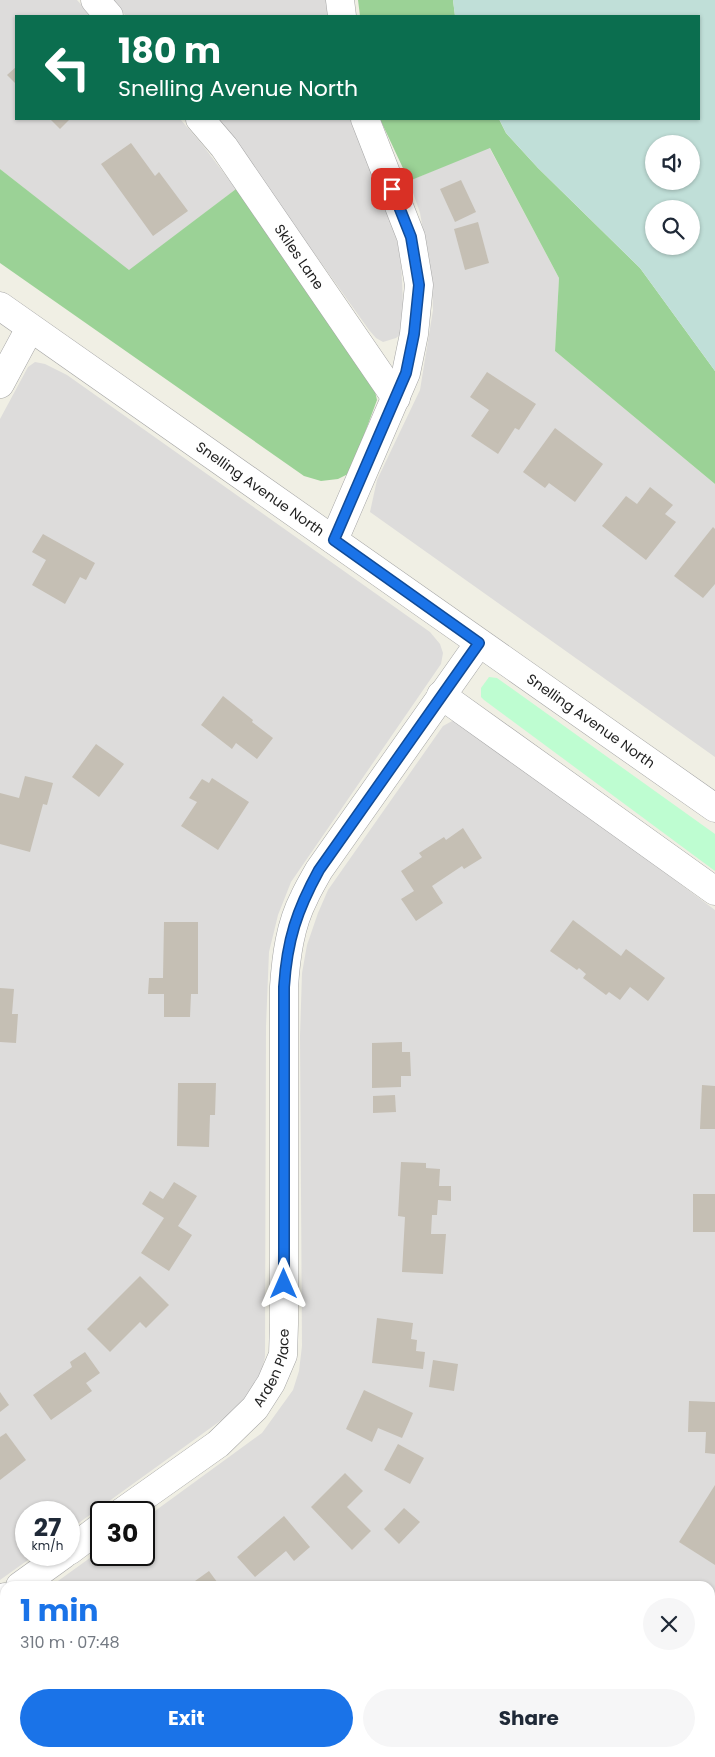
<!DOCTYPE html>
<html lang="en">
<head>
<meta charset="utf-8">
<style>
	:root { --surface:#fff; --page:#f6f6f7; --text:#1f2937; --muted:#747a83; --accent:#1a73e8 }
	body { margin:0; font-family:Poppins,sans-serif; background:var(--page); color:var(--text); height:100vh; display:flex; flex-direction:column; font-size:19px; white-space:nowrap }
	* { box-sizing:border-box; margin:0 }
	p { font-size:16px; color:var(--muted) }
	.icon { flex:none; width:28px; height:28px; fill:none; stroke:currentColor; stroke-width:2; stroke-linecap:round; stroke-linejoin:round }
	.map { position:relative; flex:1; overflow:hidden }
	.details { position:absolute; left:0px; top:1581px; width:715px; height:176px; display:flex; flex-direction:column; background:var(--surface); border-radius:15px 15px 0 0; box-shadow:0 1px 4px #0004 }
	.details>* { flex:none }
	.top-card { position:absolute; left:15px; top:15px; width:685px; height:105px; border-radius:0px; box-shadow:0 1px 4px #0004; background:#0b6e4f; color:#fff; overflow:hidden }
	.fabs { position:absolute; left:645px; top:135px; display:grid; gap:10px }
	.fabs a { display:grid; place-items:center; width:55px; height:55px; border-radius:50%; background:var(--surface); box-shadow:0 1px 4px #0004; font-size:25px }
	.speed { position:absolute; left:15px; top:1501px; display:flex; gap:10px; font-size:25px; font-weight:700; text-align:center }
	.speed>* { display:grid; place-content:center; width:65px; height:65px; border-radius:50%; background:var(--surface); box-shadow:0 1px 4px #0004; line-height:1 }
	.speed small { font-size:12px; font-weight:400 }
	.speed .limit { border:2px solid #111; border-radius:8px; background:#fff; color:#111 }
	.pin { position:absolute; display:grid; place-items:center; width:42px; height:42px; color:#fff; margin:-21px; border-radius:10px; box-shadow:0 2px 8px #0006 }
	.me { position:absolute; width:55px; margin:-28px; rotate:0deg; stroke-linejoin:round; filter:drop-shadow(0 0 4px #0008) }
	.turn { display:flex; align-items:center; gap:18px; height:105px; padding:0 20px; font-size:22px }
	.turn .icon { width:65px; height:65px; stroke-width:2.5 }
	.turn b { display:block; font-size:35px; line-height:42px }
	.round { display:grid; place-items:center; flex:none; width:52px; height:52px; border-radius:26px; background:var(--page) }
	.overview { display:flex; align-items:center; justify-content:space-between; height:85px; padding:0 20px }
	h1 { font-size:30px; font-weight:700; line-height:38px; color:var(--accent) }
	.button { display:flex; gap:10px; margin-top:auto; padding:10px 20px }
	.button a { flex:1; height:58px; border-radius:30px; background:var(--accent); color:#fff; font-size:20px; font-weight:700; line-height:58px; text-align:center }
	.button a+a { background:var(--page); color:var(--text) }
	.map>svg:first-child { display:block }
	.residential { fill:#dddcdb }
	.forest { fill:#9bd296 }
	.wetland { fill:#c0dfd8; fill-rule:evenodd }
	.park { fill:#befdd1 }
	.building { fill:#c5bfb4 }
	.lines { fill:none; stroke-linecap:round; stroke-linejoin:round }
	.minor-casing { stroke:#a6a6a6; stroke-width:29 }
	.path { stroke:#ff9766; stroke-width:3; stroke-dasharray:2.5 2.5; stroke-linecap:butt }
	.minor { stroke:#fff; stroke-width:28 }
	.route-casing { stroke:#114b97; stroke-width:12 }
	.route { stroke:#1a73e8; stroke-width:9 }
	.labels { text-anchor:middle; stroke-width:5; stroke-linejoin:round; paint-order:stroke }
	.street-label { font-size:14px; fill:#1f1f1f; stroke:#fff }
</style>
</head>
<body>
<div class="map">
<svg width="715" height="1757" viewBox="0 0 715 1757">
	<rect width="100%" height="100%" fill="#f0efe4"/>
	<g class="residential">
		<polygon points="0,0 77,0 91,16 16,16 16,119 180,119 201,143 236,189 129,271 0,169"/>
		<polygon points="112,0 326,0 328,16 126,16"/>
		<polygon points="215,119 354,119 394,227 401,260 404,325 401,334 396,338 383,342 376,338 369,330 235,142"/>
		<polygon points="489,147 559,278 555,351 715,484 715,757 370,512 377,480 420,390 433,310 432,281 420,213 409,181"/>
		<polygon points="35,362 45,364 67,375 430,632 440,644 443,653 441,664 291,882 278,915 269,952 266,1026 265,1357 259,1381 247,1397 234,1411 69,1530 69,1512 26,1512 26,1555 35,1555 0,1580 0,419 28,367"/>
		<polygon points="454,720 461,720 715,910 715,1718 710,1721 710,1586 51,1586 101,1550 101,1555 144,1555 144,1519 262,1433 293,1390 299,1371 302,1346 300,1036 302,973 307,945 318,913 328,890 443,726"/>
		<polygon points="5,1620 5,1752 668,1753 662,1757 0,1757 0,1624"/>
	</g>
	<g class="forest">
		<polygon points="358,0 453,0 455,16 360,16"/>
		<polygon points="380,119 499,119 506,133 538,168 640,268 715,371 715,484 555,351 559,278 490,148 409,181"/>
		<polygon points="0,169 129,270 236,189 374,387 377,400 350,473 338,479 321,481 304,476 0,263"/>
	</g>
	<path class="wetland" d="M453 0H715V371L640 268 538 168 506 133 499 119H699V16H455ZM654 144H691V181H654ZM654 209H691V246H654Z"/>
	<polygon class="park" points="489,677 497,678 715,834 715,871 484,700 481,697 481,688"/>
	<g class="building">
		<polygon points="16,67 16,84 7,75"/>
		<polygon points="50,119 70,119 60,129"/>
		<polygon points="131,143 155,176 159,172 188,211 153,236 101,164"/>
		<polygon points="461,180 476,212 455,222 440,189"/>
		<polygon points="478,222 489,263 465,270 454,229"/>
		<polygon points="487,372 536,404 519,430 515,428 498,454 471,436 489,410 470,397"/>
		<polygon points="555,428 603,464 575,502 549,483 545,488 523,472"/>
		<polygon points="650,487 673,505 665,514 676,522 646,560 602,526 626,496 637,504"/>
		<polygon points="713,527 715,529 715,584 703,598 674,576"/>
		<polygon points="43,534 95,563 86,580 80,577 65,604 32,585 46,560 32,552"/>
		<polygon points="223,696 253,720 252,722 273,738 257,759 236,743 232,749 201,725"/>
		<polygon points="96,744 124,764 99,797 72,777"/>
		<polygon points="25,776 53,783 47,805 43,804 30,852 0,844 0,793 19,798"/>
		<polygon points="212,778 249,802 218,850 181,826 197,802 189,798 202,779 209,783"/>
		<polygon points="463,828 482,858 464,869 462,866 432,886 443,903 416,921 401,899 414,891 401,871 422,857 419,853 444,837 446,840"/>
		<polygon points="573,920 621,956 626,949 665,978 648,1001 630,987 620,1000 609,992 606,995 583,978 586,974 579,968 577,970 550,951"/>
		<polygon points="164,922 198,922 198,994 191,994 190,1017 164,1017 164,994 148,994 149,978 163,978"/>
		<polygon points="0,988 14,989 12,1014 18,1014 16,1043 0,1042"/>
		<polygon points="402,1042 402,1052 410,1052 411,1076 401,1076 401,1087 372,1088 372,1043"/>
		<polygon points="178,1083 216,1083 215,1115 210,1115 209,1147 177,1146"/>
		<polygon points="702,1085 715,1086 715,1129 700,1129"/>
		<polygon points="395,1095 396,1112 373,1113 373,1096"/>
		<polygon points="401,1162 426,1163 426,1168 440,1169 439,1186 451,1186 451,1201 438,1200 437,1215 432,1215 431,1234 446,1234 443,1274 402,1272 405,1217 398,1216"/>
		<polygon points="174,1182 197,1196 178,1226 192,1235 169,1271 141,1253 164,1218 142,1204 150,1191 163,1199"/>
		<rect x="693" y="1194" width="22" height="38"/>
		<polygon points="140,1276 169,1305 146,1328 140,1322 110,1352 87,1329"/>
		<polygon points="377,1318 413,1323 411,1339 417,1340 416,1351 425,1352 423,1369 372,1363"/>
		<polygon points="85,1352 100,1373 86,1383 92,1391 51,1420 33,1395 72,1367 70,1362"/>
		<polygon points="433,1360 458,1364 454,1391 429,1387"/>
		<polygon points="364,1390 413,1413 402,1438 378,1428 372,1442 346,1429"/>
		<polygon points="0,1392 9,1405 0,1412"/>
		<polygon points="689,1401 715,1402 715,1454 705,1453 706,1432 688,1432"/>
		<polygon points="6,1433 26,1460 0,1480 0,1437"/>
		<polygon points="398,1444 424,1458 410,1484 384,1470"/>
		<polygon points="345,1473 363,1491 347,1507 371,1531 352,1550 311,1507"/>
		<polygon points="715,1485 715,1565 679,1542"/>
		<polygon points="404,1508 420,1522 399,1544 384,1529"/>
		<polygon points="284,1516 310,1547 294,1561 286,1551 255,1577 237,1557"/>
		<polygon points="209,1571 220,1586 188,1586"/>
		<polygon points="468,1752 498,1752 499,1754 495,1757 472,1757"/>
		<polygon points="516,1752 554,1752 557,1757 514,1757 513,1755"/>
	</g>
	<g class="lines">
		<g class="minor-casing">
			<g id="minor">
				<polyline points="95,0 109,16"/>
				<polyline points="340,0 342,16"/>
				<path id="s1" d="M200 119 224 147 396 398"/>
				<path id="s2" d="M0 306 715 808"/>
				<polyline points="0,384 30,328"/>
				<polyline points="334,540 406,373 414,334 419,285 411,237 365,119"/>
				<polyline points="441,695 715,891"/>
				<path id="s3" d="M122 1512 218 1444 255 1408 271 1383 283 1355 284 1324V987C286 957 290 925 304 898 308 889 314 879 319 870L479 643"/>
				<polyline points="69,1551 101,1527"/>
				<polyline points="20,1586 63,1555"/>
				<polyline points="0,1600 5,1597"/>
			</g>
		</g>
		<g class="path">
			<polyline points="710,1728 715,1725"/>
			<polyline points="671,1757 677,1752"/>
		</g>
		<use href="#minor" class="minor"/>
	</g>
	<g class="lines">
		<g class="route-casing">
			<path id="route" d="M284 1284V987C287 940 297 910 319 870L479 643 334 540 406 373 414 334 419 285 411 237 392 189"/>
		</g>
		<use href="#route" class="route"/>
	</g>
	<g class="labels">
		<g class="street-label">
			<text dy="5" stroke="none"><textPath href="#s1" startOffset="170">Skiles Lane</textPath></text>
			<text dy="5" stroke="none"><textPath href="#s2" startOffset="318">Snelling Avenue North</textPath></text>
			<text dy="5" stroke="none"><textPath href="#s2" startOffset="722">Snelling Avenue North</textPath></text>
			<text dy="5" stroke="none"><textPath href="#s3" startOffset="214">Arden Place</textPath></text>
		</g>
	</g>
</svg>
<div class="fabs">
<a><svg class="icon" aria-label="sound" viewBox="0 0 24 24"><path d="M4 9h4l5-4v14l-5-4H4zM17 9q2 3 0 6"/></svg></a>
<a><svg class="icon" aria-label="search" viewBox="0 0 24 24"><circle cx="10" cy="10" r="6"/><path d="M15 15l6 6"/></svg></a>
</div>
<div class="speed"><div>27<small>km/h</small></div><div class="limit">30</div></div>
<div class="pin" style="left:392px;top:189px;background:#d93025"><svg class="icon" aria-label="arrive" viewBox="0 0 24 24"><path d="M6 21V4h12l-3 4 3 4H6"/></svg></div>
<svg class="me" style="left:284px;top:1284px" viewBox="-20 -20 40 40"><path d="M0-17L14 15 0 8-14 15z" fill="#1a73e8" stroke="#fff" stroke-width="4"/></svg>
<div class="top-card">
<div class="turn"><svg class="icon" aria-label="left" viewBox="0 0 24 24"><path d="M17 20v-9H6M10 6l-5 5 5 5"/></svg><div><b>180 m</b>Snelling Avenue North</div></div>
</div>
<section class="details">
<div class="overview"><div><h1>1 min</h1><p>310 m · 07:48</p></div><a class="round"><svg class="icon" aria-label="close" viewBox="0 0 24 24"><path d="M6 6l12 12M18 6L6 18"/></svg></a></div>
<div class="button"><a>Exit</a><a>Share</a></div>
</section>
</div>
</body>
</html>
